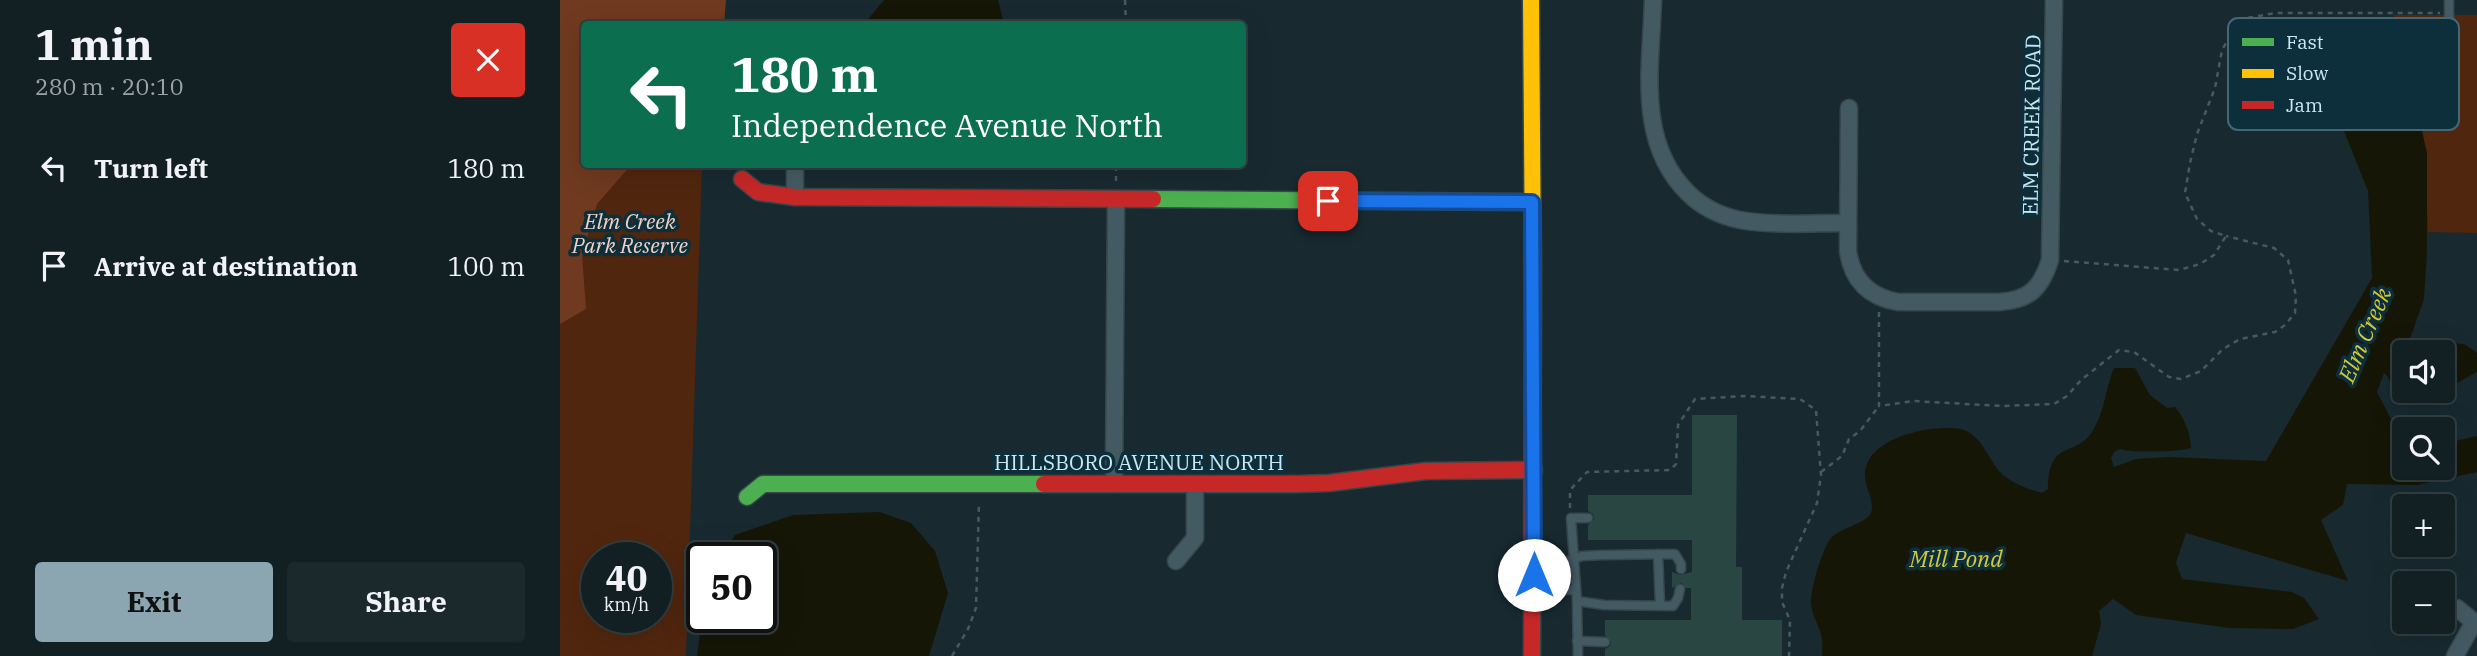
<!DOCTYPE html>
<html lang="en">
<head>
<meta charset="utf-8">
<style>
	:root { --surface:#122024; --page:#1b282c; --text:#f1f3f6; --muted:#9ca3a6; --line:#313e41; --accent:#8ba6b0 }
	body { margin:0; font-family:"IBM Plex Serif",serif; background:var(--page); color:var(--text); height:100vh; display:flex; flex-direction:column; font-size:26px; white-space:nowrap }
	* { box-sizing:border-box; margin:0 }
	p { font-size:23px; color:var(--muted) }
	.icon { flex:none; width:38px; height:38px; fill:none; stroke:currentColor; stroke-width:2; stroke-linecap:round; stroke-linejoin:round }
	.map { position:relative; flex:1; overflow:hidden }
	.panel { display:flex; flex-direction:column; background:var(--surface); width:560px }
	.panel>* { flex:none }
	.top-card { position:absolute; left:21px; top:21px; width:665px; height:147px; border-radius:7px; box-shadow:0 7px 28px #0002,0 0 0 2px var(--line); background:#0b6e4f; color:#fff; overflow:hidden }
	.fabs { position:absolute; left:1832px; top:340px; display:grid; gap:14px }
	.fabs a { display:grid; place-items:center; width:63px; height:63px; border-radius:7px; background:var(--surface); box-shadow:0 7px 28px #0002,0 0 0 2px var(--line); font-size:35px }
	.speed { position:absolute; left:21px; top:542px; display:flex; gap:14px; font-size:35px; font-weight:700; text-align:center }
	.speed>* { display:grid; place-content:center; width:91px; height:91px; border-radius:50%; background:var(--surface); box-shadow:0 7px 28px #0002,0 0 0 2px var(--line); line-height:1 }
	.speed small { font-size:18px; font-weight:400 }
	.speed .limit { border:4px solid #111; border-radius:10px; background:#fff; color:#111 }
	.pin { position:absolute; display:grid; place-items:center; width:60px; height:60px; color:#fff; margin:-30px; border-radius:14px; box-shadow:0 4px 10px #0006 }
	.me { position:absolute; width:77px; margin:-38px; rotate:0deg; stroke-linejoin:round; filter:drop-shadow(0 0 5px #0008) }
	.turn { display:flex; align-items:center; gap:24px; height:147px; padding:0 35px; font-size:32px }
	.turn .icon { width:91px; height:91px; stroke-width:2.5 }
	.turn b { display:block; font-size:49px; line-height:60px }
	.round { display:grid; place-items:center; flex:none; width:74px; height:74px; border-radius:7px; background:var(--page) }
	.overview { display:flex; align-items:center; justify-content:space-between; height:119px; padding:0 35px }
	h1 { font-size:42px; font-weight:800; line-height:52px }
	.button { display:flex; gap:14px; margin-top:auto; padding:14px 35px }
	.button a { flex:1; height:80px; border-radius:7px; background:var(--accent); color:#111; font-size:28px; font-weight:800; line-height:80px; text-align:center }
	.button a+a { background:var(--page); color:var(--text) }
	ul { padding:0; list-style:none }
	li { display:flex; align-items:center; gap:21px; height:98px; padding:0 35px }
	li div { flex:1 }
	li b { display:block; font-size:26px }
	li em { font-style:normal }
	main { display:flex; flex:1; min-height:0 }
	.map>svg:first-child { display:block }
	.green { fill:#51260e; fill-rule:evenodd }
	.forest { fill:#6f3a20 }
	.water { fill:#161607 }
	.building { fill:#294643 }
	.lines { fill:none; stroke-linecap:round; stroke-linejoin:round }
	.lane-casing { stroke:#36464b; stroke-width:11 }
	.street-casing { stroke:#36464b; stroke-width:19 }
	.fast-casing { stroke:#36464b; stroke-width:19 }
	.slow-casing { stroke:#36464b; stroke-width:19 }
	.jam-casing { stroke:#36464b; stroke-width:19 }
	.path { stroke:#485a60; stroke-width:2.5; stroke-dasharray:5 5; stroke-linecap:butt }
	.lane { stroke:#445a62; stroke-width:8 }
	.street { stroke:#445a62; stroke-width:16 }
	.fast { stroke:#4caf50; stroke-width:16 }
	.slow { stroke:#ffc107; stroke-width:16 }
	.jam { stroke:#c62828; stroke-width:16 }
	.route-casing { stroke:#114b97; stroke-width:18 }
	.route { stroke:#1a73e8; stroke-width:12 }
	.labels { text-anchor:middle; stroke-width:7; stroke-linejoin:round; paint-order:stroke }
	.street-label { font-size:21px; fill:#c9e8f5; stroke:#0d2f3b }
	.park-label { font-size:21px; font-style:italic; fill:#f2d3c6; stroke:#0d2f3b }
	.water-label { font-size:23px; font-style:italic; fill:#d4c838; stroke:#0d2f3b }
	.key { fill:#0d2f3b; stroke:#456673; stroke-width:2 }
	.key-label { font-size:19px; fill:#c9e8f5 }
</style>
</head>
<body>
<main>
<section class="panel">
<div class="overview"><div><h1>1 min</h1><p>280 m · 20:10</p></div><a class="round" style="background:#d93025;color:#fff"><svg class="icon" aria-label="close" viewBox="0 0 24 24"><path d="M6 6l12 12M18 6L6 18"/></svg></a></div>
<ul>
<li><svg class="icon" aria-label="left" viewBox="0 0 24 24"><path d="M17 20v-9H6M10 6l-5 5 5 5"/></svg><div><b>Turn left</b></div><em>180 m</em></li>
<li><svg class="icon" aria-label="arrive" viewBox="0 0 24 24"><path d="M6 21V4h12l-3 4 3 4H6"/></svg><div><b>Arrive at destination</b></div><em>100 m</em></li>
</ul>
<div class="button"><a>Exit</a><a>Share</a></div>
</section>
<div class="map">
<svg width="1917" height="656" viewBox="0 0 1917 656">
	<rect width="100%" height="100%" fill="#182a30"/>
	<g class="green">
		<path d="M0 0 24 24V164L142 165 126 656H0ZM37 558H96V618H37Z"/>
		<polygon points="1833,15 1917,15 1917,233 1868,232 1859,50"/>
	</g>
	<polygon class="forest" points="0,0 166,0 164,24 24,24 24,164 71,165 37,204 22,255 26,309 0,324"/>
	<g class="water">
		<polygon points="324,0 438,0 444,24 304,24"/>
		<path d="M1836 32 1845 33 1853 45 1860 90 1852 111V116L1861 127 1867 153V252L1864 299 1851 336 1841 352 1844 354V388H1832L1828 377 1824 373 1817 392 1833 423 1850 429H1844V467H1883V439L1891 442 1917 436V472L1857 485 1787 484 1783 505 1761 520 1788 581 1626 533 1616 563 1622 579 1732 592 1744 598 1759 619 1733 629 1669 628 1576 615 1553 599 1539 611 1541 624 1532 656H1262C1262 651 1263 645 1262 640 1261 628 1252 617 1251 604 1250 590 1262 549 1271 538 1280 528 1307 523 1311 513 1315 501 1305 488 1305 476 1304 438 1370 424 1400 429 1422 433 1428 461 1443 475 1454 484 1468 489 1482 493L1488 489C1489 438 1515 458 1532 432 1545 412 1545 389 1554 368H1575L1590 395 1607 408 1615 407C1624 417 1631 435 1631 448 1623 452 1569 453 1560 449L1554 452 1551 458 1554 467 1576 459 1609 457 1706 461 1812 278 1808 191 1782 126 1785 108 1813 53Z"/>
		<polygon points="1872,341 1904,344 1917,353 1917,372 1895,384 1883,386 1883,352 1852,352 1857,346"/>
		<polygon points="320,512 351,523 375,551 388,593 369,656 137,656 142,618 201,618 201,558 160,558 175,535 233,515"/>
	</g>
	<polygon class="building" points="1132,415 1177,415 1176,567 1182,567 1182,620 1222,620 1222,656 1045,656 1045,649 1050,646 1051,642 1045,635 1045,620 1131,620 1131,588 1126,588 1121,583 1112,588 1112,572 1120,575 1132,572 1132,540 1028,540 1028,525 1034,519 1033,514 1028,511 1028,495 1132,495"/>
	<g class="lines">
		<g class="lane-casing">
			<g id="lane">
				<polyline points="1889,39 1889,0"/>
				<polyline points="1098,554 1100,605"/>
				<polyline points="976,560 1005,562 1022,556 1043,555 1115,554 1121,564 1121,569"/>
				<polyline points="976,590 1016,590"/>
				<polyline points="1017,601 1044,605 1113,606 1118,598 1120,589"/>
				<polyline points="1017,641 1045,642"/>
				<polyline points="1018,656 1017,601 1011,518 1028,518"/>
			</g>
		</g>
		<g class="street-casing">
			<g id="street">
				<path d="M1093 0C1091 67 1076 142 1128 193 1142 207 1161 216 1180 220 1215 226 1252 223 1287 223"/>
				<path d="M1289 108 1288 251C1292 280 1309 297 1338 302H1439C1470 300 1481 288 1490 260L1494 0"/>
				<polyline points="235,197 235,164"/>
				<polyline points="554,484 556,199"/>
				<polyline points="616,561 635,538 635,484"/>
				<polyline points="1897,608 1915,623"/>
				<polyline points="1895,656 1910,629 1917,622"/>
			</g>
		</g>
		<g class="fast-casing">
			<g id="fast">
				<polyline points="593,199 972,202"/>
				<polyline points="187,497 203,484 484,484"/>
			</g>
		</g>
		<g class="slow-casing">
			<polyline id="slow" points="971,0 973,268"/>
		</g>
		<g class="jam-casing">
			<g id="jam">
				<polyline points="182,179 198,192 235,197 593,199"/>
				<polyline points="484,484 736,484 769,483 866,471 974,470"/>
				<polyline points="972,656 973,268"/>
			</g>
		</g>
		<g class="path">
			<polyline points="565,0 566,24"/>
			<polyline points="556,181 556,164"/>
			<polyline points="1504,261 1619,270 1640,264 1654,255 1666,236 1651,231 1637,219 1625,193 1630,163 1637,134 1655,88 1662,50 1676,26 1687,18 1715,13 1880,13"/>
			<polyline points="1319,312 1319,406 1353,401 1442,406 1494,404 1507,396 1521,380 1559,350 1574,352 1609,377 1621,379 1641,371 1663,349 1680,339 1715,332 1725,325 1735,313 1736,296 1728,260 1714,248 1666,236"/>
			<polyline points="1261,472 1282,456 1289,439 1300,431 1319,406"/>
			<polyline points="1010,508 1010,490 1027,472 1110,470 1116,464 1118,425 1135,399 1185,396 1240,399 1256,410 1261,475 1257,503 1226,572 1222,588 1222,602 1230,620 1229,656"/>
			<polyline points="392,656 408,629 416,608 419,502"/>
		</g>
		<use href="#lane" class="lane"/>
		<use href="#street" class="street"/>
		<use href="#fast" class="fast"/>
		<use href="#slow" class="slow"/>
		<use href="#jam" class="jam"/>
	</g>
	<g class="lines">
		<g class="route-casing">
			<polyline id="route" points="768,201 972,202 974,575"/>
		</g>
		<use href="#route" class="route"/>
	</g>
	<g class="labels">
		<g class="street-label">
			<text transform="translate(1472 125) rotate(-89)" y="7">ELM CREEK ROAD</text>
			<text x="579" y="470">HILLSBORO AVENUE NORTH</text>
		</g>
		<g class="park-label">
			<text x="70" y="229">Elm Creek<tspan x="70" dy="24">Park Reserve</tspan></text>
		</g>
		<g class="water-label">
			<text transform="translate(1805 335) rotate(-67)" y="8">Elm Creek</text>
			<text x="1396" y="567">Mill Pond</text>
		</g>
	</g>
	<rect x="1668" y="18" width="231" height="112" rx="10" class="key"/>
	<rect x="1682" y="38" width="32" height="8" fill="#4caf50"/>
	<rect x="1682" y="69" width="32" height="9" fill="#ffc107"/>
	<rect x="1682" y="101" width="32" height="8" fill="#c62828"/>
	<g class="key-label">
		<text x="1726" y="49">Fast</text>
		<text x="1726" y="80">Slow</text>
		<text x="1726" y="112">Jam</text>
	</g>
</svg>
<div class="fabs">
<a><svg class="icon" aria-label="sound" viewBox="0 0 24 24"><path d="M4 9h4l5-4v14l-5-4H4zM17 9q2 3 0 6"/></svg></a>
<a><svg class="icon" aria-label="search" viewBox="0 0 24 24"><circle cx="10" cy="10" r="6"/><path d="M15 15l6 6"/></svg></a>
<a>+</a>
<a>−</a>
</div>
<div class="speed"><div>40<small>km/h</small></div><div class="limit">50</div></div>
<div class="pin" style="left:768px;top:201px;background:#d93025"><svg class="icon" aria-label="arrive" viewBox="0 0 24 24"><path d="M6 21V4h12l-3 4 3 4H6"/></svg></div>
<svg class="me" style="left:974px;top:575px" viewBox="-20 -20 40 40"><circle r="19" fill="#fff"/><path d="M0-13L10 11 0 6-10 11z" fill="#1a73e8"/></svg>
<div class="top-card">
<div class="turn"><svg class="icon" aria-label="left" viewBox="0 0 24 24"><path d="M17 20v-9H6M10 6l-5 5 5 5"/></svg><div><b>180 m</b>Independence Avenue North</div></div>
</div>
</div>
</main>
</body>
</html>
